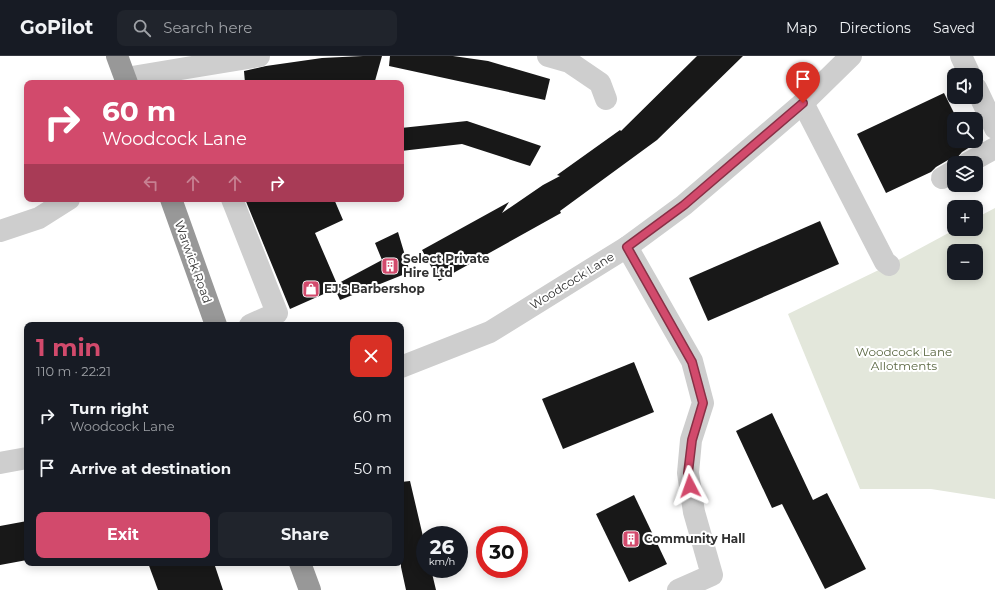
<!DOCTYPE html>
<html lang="en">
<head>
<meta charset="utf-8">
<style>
	:root { --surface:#171b24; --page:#20242c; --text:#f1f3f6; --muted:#9ea1a6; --line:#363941; --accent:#d24a6c }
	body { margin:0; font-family:Montserrat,sans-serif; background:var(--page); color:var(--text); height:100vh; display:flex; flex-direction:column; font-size:15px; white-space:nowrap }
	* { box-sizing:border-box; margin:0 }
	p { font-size:13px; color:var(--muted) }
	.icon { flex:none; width:22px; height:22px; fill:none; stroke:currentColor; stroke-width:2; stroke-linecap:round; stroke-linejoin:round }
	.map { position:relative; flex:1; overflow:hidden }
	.side { position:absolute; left:24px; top:266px; width:380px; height:244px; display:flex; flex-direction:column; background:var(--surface); border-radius:8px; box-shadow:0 2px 10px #0003 }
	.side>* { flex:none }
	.top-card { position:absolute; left:24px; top:24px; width:380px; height:122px; border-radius:8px; box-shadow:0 2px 10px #0003; background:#d24a6c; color:#fff; overflow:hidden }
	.tools { position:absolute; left:947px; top:12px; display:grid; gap:8px }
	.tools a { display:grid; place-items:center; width:36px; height:36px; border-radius:8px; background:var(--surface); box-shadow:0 2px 10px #0003; font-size:20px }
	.speed { position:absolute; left:416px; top:470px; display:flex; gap:8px; font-size:20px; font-weight:700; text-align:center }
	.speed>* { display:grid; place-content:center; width:52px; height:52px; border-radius:50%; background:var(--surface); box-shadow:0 2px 10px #0003; line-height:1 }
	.speed small { font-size:10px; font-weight:400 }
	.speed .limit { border:6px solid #d22; background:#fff; color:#111 }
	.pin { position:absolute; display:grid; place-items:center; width:34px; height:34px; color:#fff; margin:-41px -17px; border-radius:50% 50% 50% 0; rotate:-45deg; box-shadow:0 0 4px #0007 }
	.pin .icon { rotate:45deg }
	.me { position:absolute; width:44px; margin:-22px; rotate:356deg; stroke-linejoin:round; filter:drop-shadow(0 0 3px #0008) }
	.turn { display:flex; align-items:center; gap:14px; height:84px; padding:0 12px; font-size:18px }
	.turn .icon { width:52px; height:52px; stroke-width:2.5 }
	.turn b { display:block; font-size:28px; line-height:34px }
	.lanes { display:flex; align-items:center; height:38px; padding:0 12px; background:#0003; justify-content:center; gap:20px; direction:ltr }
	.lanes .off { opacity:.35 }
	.round { display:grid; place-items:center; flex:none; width:42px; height:42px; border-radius:8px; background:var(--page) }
	.headline { display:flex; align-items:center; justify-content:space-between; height:68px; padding:0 12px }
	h1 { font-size:24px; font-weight:700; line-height:30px; color:var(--accent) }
	.action { display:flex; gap:8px; margin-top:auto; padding:8px 12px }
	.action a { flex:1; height:46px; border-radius:8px; background:var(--accent); color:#fff; font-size:16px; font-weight:700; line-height:46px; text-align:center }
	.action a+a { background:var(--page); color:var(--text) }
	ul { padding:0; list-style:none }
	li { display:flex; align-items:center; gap:12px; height:52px; padding:0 12px }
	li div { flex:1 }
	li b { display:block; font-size:15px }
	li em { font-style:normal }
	header { display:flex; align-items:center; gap:24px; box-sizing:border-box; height:56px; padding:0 20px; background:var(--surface); border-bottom:1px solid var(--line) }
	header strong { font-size:19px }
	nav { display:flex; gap:22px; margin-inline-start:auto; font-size:14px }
	.search { width:280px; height:36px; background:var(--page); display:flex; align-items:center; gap:10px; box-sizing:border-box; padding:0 14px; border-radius:8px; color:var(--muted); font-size:15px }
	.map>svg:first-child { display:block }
	.green { fill:#e3e7db; fill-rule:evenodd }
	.building { fill:#181818 }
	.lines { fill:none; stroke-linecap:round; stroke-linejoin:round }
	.minor { stroke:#cecece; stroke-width:22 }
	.highway { stroke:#989898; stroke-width:22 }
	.route-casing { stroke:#883046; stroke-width:10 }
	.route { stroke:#d24a6c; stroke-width:7 }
	.labels { text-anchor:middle; stroke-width:4; stroke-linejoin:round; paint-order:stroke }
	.poi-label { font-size:12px; font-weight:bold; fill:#313131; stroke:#fff; text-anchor:start }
	.street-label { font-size:12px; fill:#313131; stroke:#fff }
	.park-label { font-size:12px; fill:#5b6843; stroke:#fff }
</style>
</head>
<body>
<header>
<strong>GoPilot</strong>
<div class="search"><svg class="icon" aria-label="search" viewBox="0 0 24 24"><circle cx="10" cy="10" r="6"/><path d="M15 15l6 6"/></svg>Search here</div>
<nav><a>Map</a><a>Directions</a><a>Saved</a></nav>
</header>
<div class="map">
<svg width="995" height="534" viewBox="0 0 995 534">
	<rect width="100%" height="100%" fill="#fff"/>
	<path class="green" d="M995 152V443L931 433H860L788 258 889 209 956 173H976V162ZM954 195H976V217H954Z"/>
	<g class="building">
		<polygon points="363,0 382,0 375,25 361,27 245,27 244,15 266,10 322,2"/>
		<polygon points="390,0 453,0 488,5 550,23 545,44 389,10"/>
		<polygon points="697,0 743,0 657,84 560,155 561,157 439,225 422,194 509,146 502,157 543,129 560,120 557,119 620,74 621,75"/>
		<polygon points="944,37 957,63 954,63 954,85 967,85 970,91 962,96 956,103 948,104 936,111 931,116 886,137 857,78"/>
		<polygon points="467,65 541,90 530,110 462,88 401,95 401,72"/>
		<polygon points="245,143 334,143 343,164 315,177 337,228 382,204 375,187 398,176 410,216 340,244 335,233 290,253"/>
		<polygon points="820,165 839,208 708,265 689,222"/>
		<polygon points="634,306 654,356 563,393 542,343"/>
		<polygon points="772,357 813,444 827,437 866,513 825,533 782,448 772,452 736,375"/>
		<polygon points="410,425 425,489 425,513 431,513 436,534 406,534 401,511 401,426"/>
		<polygon points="634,439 667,508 629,526 596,458"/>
		<polygon points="27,465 27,504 0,509 0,470"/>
		<polygon points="148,507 214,507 223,534 158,534"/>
	</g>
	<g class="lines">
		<g class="minor">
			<polyline points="548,0 569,6 600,27 606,43"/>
			<polyline points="961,0 970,19"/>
			<polyline points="126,22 259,0"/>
			<polyline points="976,32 995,72"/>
			<polyline points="803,47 885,206 889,209"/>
			<polyline points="968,107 995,92"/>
			<polyline points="942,122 954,115"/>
			<polyline points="232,143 277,257 250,269"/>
			<polyline points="0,175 39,162 69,143"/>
			<polyline points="627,191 692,305 703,347 691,384 688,417 694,456 712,519 678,534"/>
			<polyline points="401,311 490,276 627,191 684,149 803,47 851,0"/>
			<polyline points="0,407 27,402"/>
		</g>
		<g class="highway">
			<polyline points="117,0 127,27"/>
			<polyline points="171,143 216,269"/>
			<polyline points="300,507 310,534"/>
		</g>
	</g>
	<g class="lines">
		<g class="route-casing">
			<polyline id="route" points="690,430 688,417 692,384 703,347 692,306 627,191 684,149 803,47"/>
		</g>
		<use href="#route" class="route"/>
	</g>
	<defs>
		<g id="building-square" transform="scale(0.9)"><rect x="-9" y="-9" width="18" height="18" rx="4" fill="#d24a6c" stroke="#fff"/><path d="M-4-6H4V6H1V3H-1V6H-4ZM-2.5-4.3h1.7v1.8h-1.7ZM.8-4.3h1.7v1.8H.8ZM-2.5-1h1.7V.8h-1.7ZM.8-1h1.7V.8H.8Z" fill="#fff"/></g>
		<g id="shop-square" transform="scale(0.9)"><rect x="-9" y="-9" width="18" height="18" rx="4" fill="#d24a6c" stroke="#fff"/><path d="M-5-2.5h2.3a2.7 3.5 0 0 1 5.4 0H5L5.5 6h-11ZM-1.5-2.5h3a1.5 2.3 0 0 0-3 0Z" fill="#fff"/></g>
	</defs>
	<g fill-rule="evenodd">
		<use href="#building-square" x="390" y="210"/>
		<use href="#shop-square" x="311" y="233"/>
		<use href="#building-square" x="631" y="483"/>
	</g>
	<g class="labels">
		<g class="poi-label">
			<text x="403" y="207">Select Private<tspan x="403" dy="14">Hire Ltd</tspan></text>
			<text x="324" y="237">EJ's Barbershop</text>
			<text x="644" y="487">Community Hall</text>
		</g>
		<g class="street-label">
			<text transform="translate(193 206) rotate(70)" y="4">Warwick Road</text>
			<text transform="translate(572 225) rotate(-32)" y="4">Woodcock Lane</text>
		</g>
		<g class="park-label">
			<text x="904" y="300">Woodcock Lane<tspan x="904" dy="14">Allotments</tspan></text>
		</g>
	</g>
</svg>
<div class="tools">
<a><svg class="icon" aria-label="sound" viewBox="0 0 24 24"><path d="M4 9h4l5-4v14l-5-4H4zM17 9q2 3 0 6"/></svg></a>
<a><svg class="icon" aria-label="search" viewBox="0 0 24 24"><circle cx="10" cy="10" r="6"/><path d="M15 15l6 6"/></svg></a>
<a><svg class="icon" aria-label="layers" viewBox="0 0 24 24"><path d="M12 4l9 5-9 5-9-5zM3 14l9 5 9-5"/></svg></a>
<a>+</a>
<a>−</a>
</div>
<div class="speed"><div>26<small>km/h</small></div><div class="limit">30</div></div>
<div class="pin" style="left:803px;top:47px;background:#d93025"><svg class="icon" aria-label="arrive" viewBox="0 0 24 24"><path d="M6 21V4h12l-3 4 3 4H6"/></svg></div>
<svg class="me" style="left:690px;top:430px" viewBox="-20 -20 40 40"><path d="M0-17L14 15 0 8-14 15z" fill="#d24a6c" stroke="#fff" stroke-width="4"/></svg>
<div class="top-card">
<div class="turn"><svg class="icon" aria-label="right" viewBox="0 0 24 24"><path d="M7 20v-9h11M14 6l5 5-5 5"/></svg><div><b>60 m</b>Woodcock Lane</div></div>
<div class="lanes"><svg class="icon off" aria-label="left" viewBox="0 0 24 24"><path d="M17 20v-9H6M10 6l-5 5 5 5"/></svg><svg class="icon off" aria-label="ahead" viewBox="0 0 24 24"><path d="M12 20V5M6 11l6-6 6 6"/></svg><svg class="icon off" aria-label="ahead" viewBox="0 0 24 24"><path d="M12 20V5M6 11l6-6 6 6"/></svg><svg class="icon" aria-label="right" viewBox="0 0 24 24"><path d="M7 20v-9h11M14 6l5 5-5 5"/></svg></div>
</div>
<section class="side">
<div class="headline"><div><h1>1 min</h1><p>110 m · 22:21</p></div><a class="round" style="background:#d93025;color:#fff"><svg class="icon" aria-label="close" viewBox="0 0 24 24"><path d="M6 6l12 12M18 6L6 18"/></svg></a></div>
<ul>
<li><svg class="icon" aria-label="right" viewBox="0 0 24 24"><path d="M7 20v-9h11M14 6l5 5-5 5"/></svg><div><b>Turn right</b><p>Woodcock Lane</p></div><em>60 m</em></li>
<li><svg class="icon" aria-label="arrive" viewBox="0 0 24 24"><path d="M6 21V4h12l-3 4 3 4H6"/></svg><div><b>Arrive at destination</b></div><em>50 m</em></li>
</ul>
<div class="action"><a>Exit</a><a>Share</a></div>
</section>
</div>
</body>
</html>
